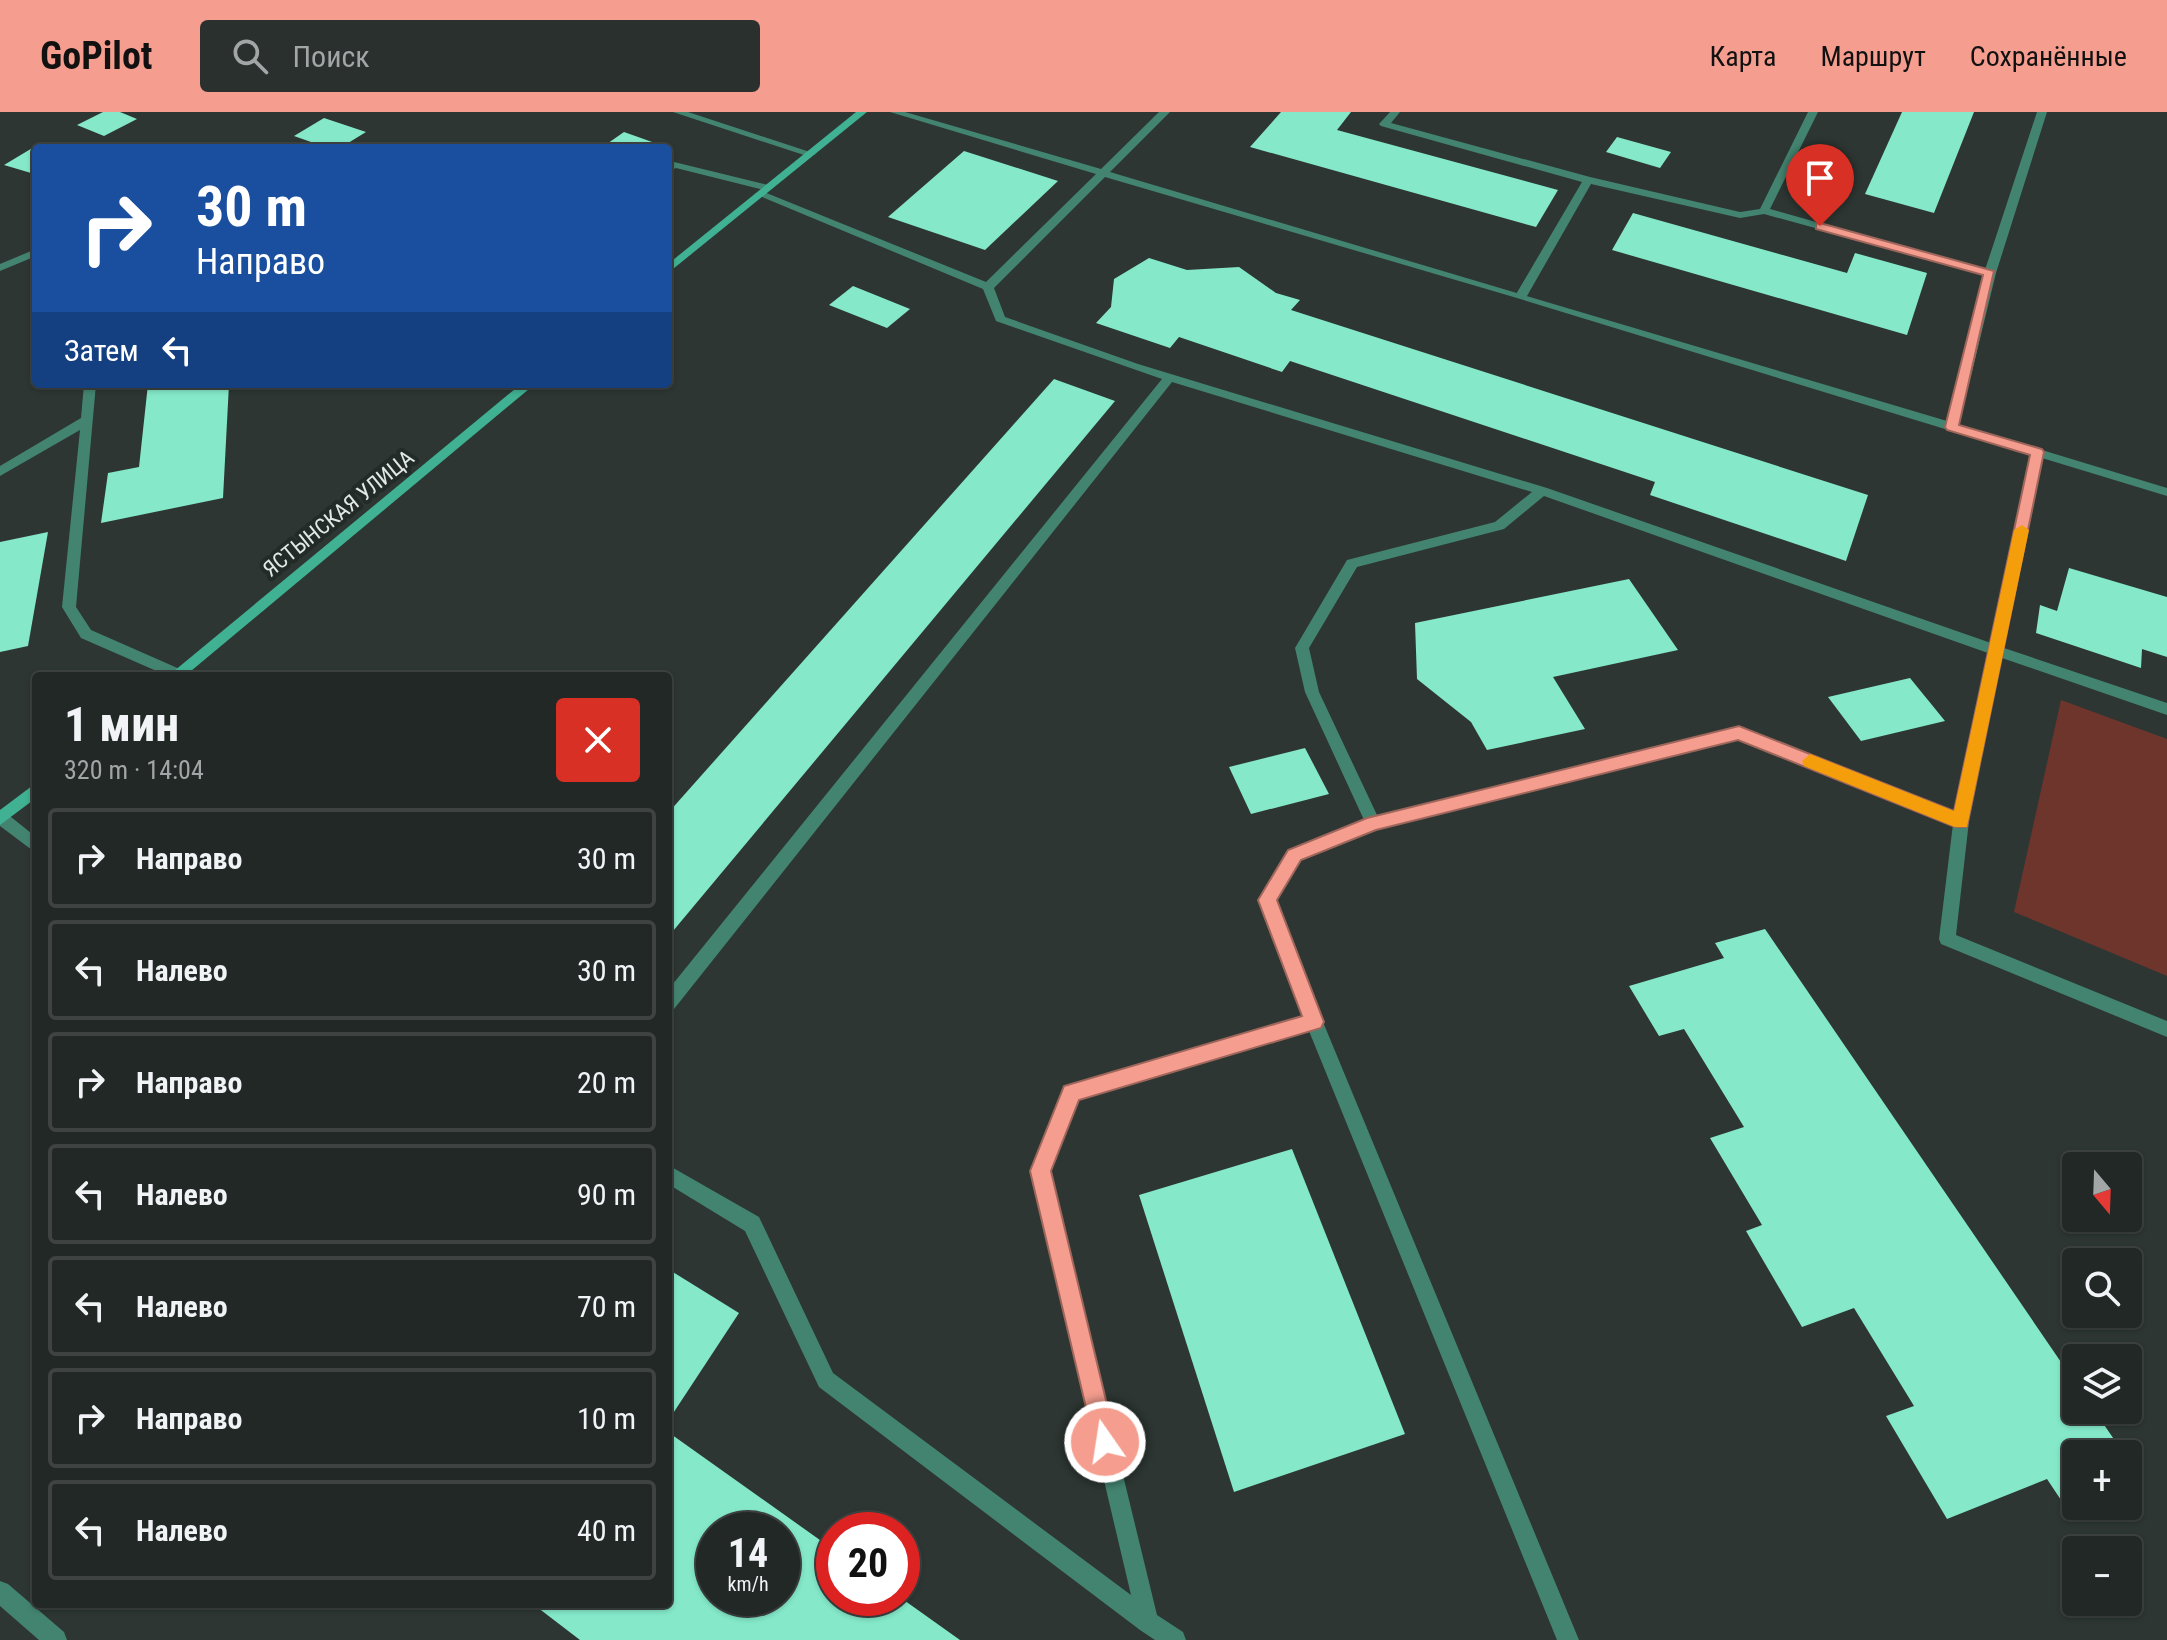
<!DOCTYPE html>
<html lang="ru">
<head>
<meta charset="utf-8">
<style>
	:root { --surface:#222826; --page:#2a302e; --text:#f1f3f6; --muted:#a2a6a7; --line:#3f4443; --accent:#f59d8e }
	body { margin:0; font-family:"Roboto Condensed",sans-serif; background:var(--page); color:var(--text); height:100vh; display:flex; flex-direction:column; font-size:30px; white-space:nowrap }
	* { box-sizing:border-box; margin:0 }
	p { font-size:26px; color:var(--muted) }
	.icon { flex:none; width:44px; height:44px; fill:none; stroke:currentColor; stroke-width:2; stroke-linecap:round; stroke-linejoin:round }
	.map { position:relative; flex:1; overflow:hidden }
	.drawer { position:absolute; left:32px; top:560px; width:640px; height:936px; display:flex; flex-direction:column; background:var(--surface); border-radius:8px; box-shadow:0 2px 6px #0004,0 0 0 2px var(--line) }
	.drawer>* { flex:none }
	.hud { position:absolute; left:32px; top:32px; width:640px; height:244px; border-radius:8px; box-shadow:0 2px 6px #0004,0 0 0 2px var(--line); background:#1a4fa0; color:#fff; overflow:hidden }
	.needle { width:52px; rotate:161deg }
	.buttons { position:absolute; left:2062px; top:1040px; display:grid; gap:16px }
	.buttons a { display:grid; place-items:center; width:80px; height:80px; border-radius:8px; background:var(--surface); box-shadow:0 2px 6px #0004,0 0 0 2px var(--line); font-size:40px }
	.speed { position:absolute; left:696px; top:1400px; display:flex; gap:16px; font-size:40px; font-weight:700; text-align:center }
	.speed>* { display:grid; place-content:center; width:104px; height:104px; border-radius:50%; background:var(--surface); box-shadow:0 2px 6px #0004,0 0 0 2px var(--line); line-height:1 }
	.speed small { font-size:20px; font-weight:400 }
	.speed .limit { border:12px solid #d22; background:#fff; color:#111 }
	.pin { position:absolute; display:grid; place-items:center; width:68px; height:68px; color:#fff; margin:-82px -34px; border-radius:50% 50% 50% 0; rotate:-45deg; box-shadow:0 0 8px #0007 }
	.pin .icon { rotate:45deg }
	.me { position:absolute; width:88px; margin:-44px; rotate:347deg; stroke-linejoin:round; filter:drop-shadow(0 0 6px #0008) }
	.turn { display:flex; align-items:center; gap:28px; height:168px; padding:0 32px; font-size:36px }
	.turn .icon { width:104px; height:104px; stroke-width:2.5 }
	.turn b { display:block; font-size:56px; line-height:68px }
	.then { display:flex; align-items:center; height:76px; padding:0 32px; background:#0003; gap:16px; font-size:30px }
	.round { display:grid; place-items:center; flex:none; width:84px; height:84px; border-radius:8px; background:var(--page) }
	.summary { display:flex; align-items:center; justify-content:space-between; height:136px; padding:0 32px }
	h1 { font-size:48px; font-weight:700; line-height:60px }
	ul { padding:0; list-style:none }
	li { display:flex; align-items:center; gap:24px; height:100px; margin:0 16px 12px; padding:0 16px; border:4px solid var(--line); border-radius:8px }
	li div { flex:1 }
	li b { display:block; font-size:30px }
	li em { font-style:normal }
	header { display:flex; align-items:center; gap:48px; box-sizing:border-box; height:112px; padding:0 40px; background:var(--accent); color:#111 }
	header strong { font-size:38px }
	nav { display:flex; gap:44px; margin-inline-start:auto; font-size:28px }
	.search { width:560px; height:72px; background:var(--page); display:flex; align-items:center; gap:20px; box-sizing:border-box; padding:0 28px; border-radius:8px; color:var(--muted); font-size:30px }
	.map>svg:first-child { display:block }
	.green { fill:#6e352c }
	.building { fill:#84e8c9; fill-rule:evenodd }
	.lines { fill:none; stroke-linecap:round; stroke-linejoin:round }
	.lane { fill:#438470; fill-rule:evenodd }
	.street { fill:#438470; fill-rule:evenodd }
	.secondary { fill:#40b192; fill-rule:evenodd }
	.route { fill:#f59d8e; stroke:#9f665c; stroke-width:2 }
	.slow { fill:#f59e0b }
	.labels { text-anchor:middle; stroke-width:8; stroke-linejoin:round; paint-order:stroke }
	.street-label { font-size:22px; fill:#e2e8e6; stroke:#232b28 }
</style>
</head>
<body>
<header>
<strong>GoPilot</strong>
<div class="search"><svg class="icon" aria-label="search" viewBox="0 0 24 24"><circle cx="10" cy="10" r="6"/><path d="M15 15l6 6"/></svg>Поиск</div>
<nav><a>Карта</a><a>Маршрут</a><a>Сохранённые</a></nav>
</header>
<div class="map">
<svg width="2167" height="1528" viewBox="0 0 2167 1528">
	<rect width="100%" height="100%" fill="#2d3632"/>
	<polygon class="green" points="2061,588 2167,627 2167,864 2014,800"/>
	<g class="building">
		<polygon points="103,0 120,0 137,7 104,24 77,13"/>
		<polygon points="1281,0 1351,0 1337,18 1558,78 1536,115 1250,35"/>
		<polygon points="1902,0 1974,0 1934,101 1865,82"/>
		<polygon points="324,6 366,20 340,36 328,36 294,24"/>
		<polygon points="624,20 669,36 601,36"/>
		<polygon points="1617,25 1671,40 1660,56 1606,40"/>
		<polygon points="39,32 49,36 36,36 36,58 31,61 4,53"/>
		<polygon points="964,39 1058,69 985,138 888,105"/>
		<polygon points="1633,101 1847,161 1855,141 1927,161 1907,223 1612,138"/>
		<polygon points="1149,146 1187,158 1239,155 1276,181 1300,188 1291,198 1868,383 1846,449 1650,383 1655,370 1290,249 1282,260 1179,225 1170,236 1096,211 1111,195 1114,167"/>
		<polygon points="853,174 910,197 887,216 829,193"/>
		<polygon points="1054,267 1115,289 668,825 668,701"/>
		<polygon points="148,272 229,272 223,386 101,411 108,361 139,355"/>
		<polygon points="48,420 28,534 0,540 0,430"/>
		<polygon points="2069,456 2167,485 2167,545 2142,537 2141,556 2036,521 2040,493 2057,499"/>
		<polygon points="1629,467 1678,538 1553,565 1585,617 1487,638 1471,610 1417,567 1415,511"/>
		<polygon points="1910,566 1945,609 1861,629 1828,585"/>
		<polygon points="1305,636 1329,682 1251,702 1229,655"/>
		<polygon points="1765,817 2076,1272 2076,1298 2094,1298 2124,1342 2076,1342 2076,1394 2067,1397 2047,1367 1947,1407 1886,1304 1914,1294 1854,1196 1802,1215 1746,1119 1762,1113 1710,1026 1744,1015 1684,917 1659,924 1629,874 1724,846 1715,831"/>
		<polygon points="1292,1037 1405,1322 1234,1380 1139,1083"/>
		<polygon points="668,1157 739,1201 668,1309"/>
		<path d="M668 1320 834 1438V1486H901L960 1528H580L533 1492H668ZM714 1418H782V1486H714Z"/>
		<polygon points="2128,1348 2142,1368 2128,1374"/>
	</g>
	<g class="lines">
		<g class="lane">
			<polygon points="673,0 688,0 816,42 807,44"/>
			<path d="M890 0H905L1101 57 1159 0H1170L1110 60 1947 309 1984 161 2037 0H2047L1996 161 1959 313 2167 376V384L2042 346 2004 536 2167 591V603L2002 546 1969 709 1956 823 2167 909V925L1941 832 1939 827 1953 712 1738 627 1375 717 1300 748 1275 789 1323 910 1579 1528H1557L1309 919 1078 987 1049 1059 1157 1503 1183 1520 1186 1528H1155L1140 1518 819 1275 745 1119 668 1072V1053L759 1105 833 1261 1131 1483 1031 1059 1066 974 1304 905 1259 788 1288 738 1364 708 1305 580 1295 536 1347 448 1495 410 1532 380 1172 270 674 897 668 899V878L1162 267 996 209 983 177 755 82 764 80 986 170 1096 62ZM1105 65 1517 186 2030 343 1991 531 1547 376 1138 252 1005 205 994 176ZM1544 384 1988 541 1955 700 1739 615 1377 703 1319 580 1309 536 1357 455 1504 417Z"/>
			<polygon points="674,50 772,74 773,76 768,79 676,56 668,60 668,52"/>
			<polygon points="36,137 36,144 0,159 0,152"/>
			<polygon points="84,272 96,272 76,495 91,518 182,558 183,564 168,564 81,526 62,495 80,318 0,364 0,354 81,306"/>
			<polygon points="0,700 6,701 36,725 36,741 0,714"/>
		</g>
		<g class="street">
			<polygon points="1390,0 1400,0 1391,11 1590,65 1740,100 1760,97 1808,0 1818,0 1770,97 1996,161 1986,163 1764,102 1740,106 1591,72 1527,184 1517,186 1515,184 1582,70 1381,14 1379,12"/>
			<polygon points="0,1469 8,1472 64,1520 67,1528 39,1528 0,1494"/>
		</g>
		<g class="secondary">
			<polygon points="856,0 867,0 668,161 668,152"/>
			<polygon points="521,272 535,272 185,564 168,564"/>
			<polygon points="36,671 36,686 0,713 0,698"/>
		</g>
	</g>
	<polygon class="route" points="1820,111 1994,159 1959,313 2042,337 2044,340 1967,715 1955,715 1738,628 1376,718 1301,748 1277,788 1324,910 1321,916 1079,988 1051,1059 1116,1330 1113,1338 1105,1341 1096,1338 1030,1059 1064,974 1302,904 1258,788 1288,738 1367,706 1739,614 1954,699 2030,343 1947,318 1945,315 1983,163 1816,117 1816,112"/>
	<polygon class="slow" points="2022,413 2029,418 1967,715 1955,715 1804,654 1802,649 1810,642 1954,699 2014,418"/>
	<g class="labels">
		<g class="street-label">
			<text transform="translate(338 401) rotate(-39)" y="8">ЯСТЫНСКАЯ УЛИЦА</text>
		</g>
	</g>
</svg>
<div class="buttons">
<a><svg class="needle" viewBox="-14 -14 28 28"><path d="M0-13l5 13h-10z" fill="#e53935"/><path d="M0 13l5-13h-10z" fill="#a2a6a7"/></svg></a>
<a><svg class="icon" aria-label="search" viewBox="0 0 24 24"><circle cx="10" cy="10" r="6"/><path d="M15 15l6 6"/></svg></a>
<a><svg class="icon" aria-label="layers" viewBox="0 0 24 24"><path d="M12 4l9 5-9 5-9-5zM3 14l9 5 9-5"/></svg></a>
<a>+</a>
<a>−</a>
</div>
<div class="speed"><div>14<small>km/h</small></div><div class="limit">20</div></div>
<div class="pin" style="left:1820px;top:114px;background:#d93025"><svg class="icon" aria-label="arrive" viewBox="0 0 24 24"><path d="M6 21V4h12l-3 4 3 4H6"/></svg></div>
<svg class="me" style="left:1105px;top:1330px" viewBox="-20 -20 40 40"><circle r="17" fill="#f59d8e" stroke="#fff" stroke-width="3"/><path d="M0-11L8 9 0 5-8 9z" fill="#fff"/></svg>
<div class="hud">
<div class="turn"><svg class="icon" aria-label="right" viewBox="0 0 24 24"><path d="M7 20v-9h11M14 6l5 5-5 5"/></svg><div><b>30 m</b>Направо</div></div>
<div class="then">Затем<svg class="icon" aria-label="left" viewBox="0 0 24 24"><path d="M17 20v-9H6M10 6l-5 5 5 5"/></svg></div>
</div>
<section class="drawer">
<div class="summary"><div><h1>1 мин</h1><p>320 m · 14:04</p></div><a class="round" style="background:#d93025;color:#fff"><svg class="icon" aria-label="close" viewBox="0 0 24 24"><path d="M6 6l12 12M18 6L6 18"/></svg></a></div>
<ul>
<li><svg class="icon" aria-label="right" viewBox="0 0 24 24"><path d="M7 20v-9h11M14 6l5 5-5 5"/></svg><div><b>Направо</b></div><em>30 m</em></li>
<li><svg class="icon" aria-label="left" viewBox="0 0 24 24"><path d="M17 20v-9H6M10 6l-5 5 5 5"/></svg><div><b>Налево</b></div><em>30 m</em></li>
<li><svg class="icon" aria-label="right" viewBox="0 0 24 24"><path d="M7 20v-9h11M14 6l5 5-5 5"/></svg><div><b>Направо</b></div><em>20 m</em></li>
<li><svg class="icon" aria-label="left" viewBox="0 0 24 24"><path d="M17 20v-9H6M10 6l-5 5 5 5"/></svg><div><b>Налево</b></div><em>90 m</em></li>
<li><svg class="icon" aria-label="left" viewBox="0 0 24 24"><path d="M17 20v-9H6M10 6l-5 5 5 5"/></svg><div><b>Налево</b></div><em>70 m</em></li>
<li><svg class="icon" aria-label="right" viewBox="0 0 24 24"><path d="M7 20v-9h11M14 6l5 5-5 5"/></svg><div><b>Направо</b></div><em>10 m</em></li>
<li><svg class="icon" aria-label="left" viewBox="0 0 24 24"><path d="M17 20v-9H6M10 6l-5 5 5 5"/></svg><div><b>Налево</b></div><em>40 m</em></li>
</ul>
</section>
</div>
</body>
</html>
